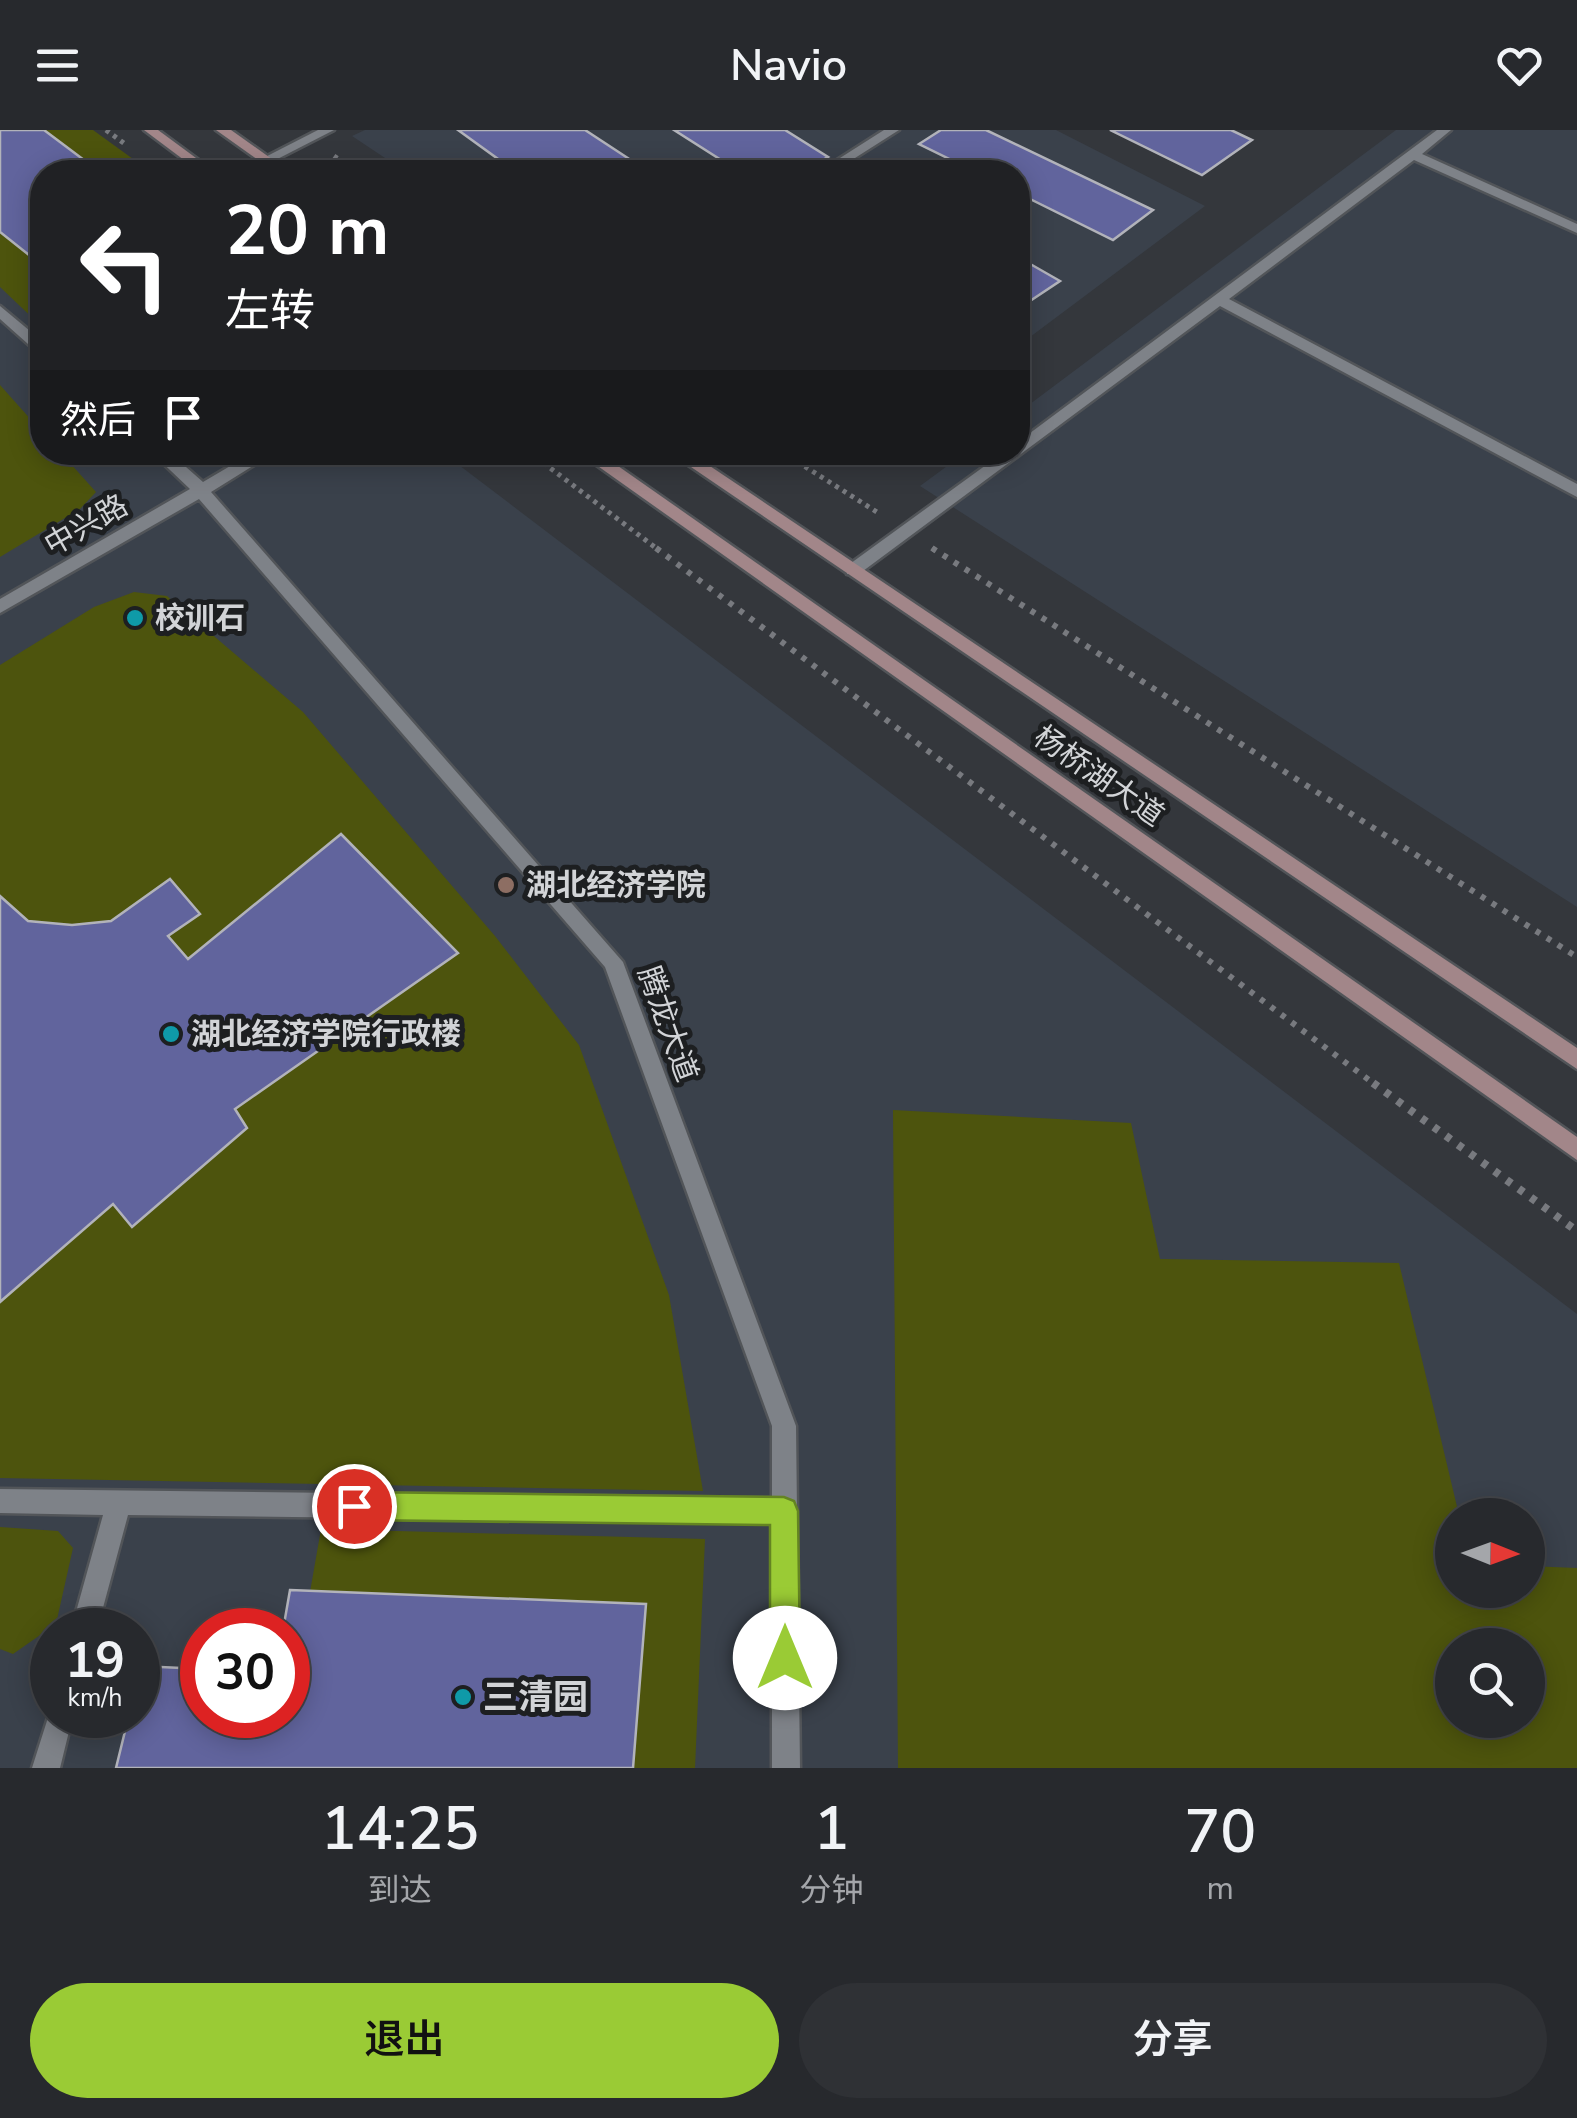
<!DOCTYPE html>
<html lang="zh">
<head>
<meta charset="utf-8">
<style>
	:root { --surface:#27292d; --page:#2f3135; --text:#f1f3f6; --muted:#a4a6aa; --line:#434549; --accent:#9acb35 }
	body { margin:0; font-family:"Nunito Sans","Noto Sans SC",sans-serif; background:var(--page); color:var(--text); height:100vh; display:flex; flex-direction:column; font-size:38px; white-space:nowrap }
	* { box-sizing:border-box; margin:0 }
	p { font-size:32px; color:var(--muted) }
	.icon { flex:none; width:55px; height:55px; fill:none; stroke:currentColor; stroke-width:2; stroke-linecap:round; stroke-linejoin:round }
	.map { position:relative; height:1638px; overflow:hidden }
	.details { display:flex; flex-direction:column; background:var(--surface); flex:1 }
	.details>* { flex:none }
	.hud { position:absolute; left:30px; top:30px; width:1000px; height:305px; border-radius:40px; box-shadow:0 5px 25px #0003,0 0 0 2px var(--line); background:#202124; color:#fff; overflow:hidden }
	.needle { width:65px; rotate:91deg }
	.fabs { position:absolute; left:1435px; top:1368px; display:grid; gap:20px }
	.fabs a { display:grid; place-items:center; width:110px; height:110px; border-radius:50%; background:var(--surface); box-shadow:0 5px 25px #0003,0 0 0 2px var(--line); font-size:50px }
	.speed { position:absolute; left:30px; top:1478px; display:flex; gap:20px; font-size:50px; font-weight:700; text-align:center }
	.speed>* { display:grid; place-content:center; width:130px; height:130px; border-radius:50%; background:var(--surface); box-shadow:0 5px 25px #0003,0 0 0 2px var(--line); line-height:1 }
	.speed small { font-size:25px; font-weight:400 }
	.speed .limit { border:15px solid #d22; background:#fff; color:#111 }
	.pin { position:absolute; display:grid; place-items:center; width:85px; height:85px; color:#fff; margin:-42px; border:5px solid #fff; border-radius:50%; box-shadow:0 2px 10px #0007 }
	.me { position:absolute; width:110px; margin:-55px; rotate:0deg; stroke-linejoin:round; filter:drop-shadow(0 0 8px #0008) }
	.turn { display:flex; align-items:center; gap:35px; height:210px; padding:0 30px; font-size:45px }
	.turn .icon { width:130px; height:130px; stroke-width:2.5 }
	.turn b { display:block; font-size:70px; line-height:85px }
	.then { display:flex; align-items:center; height:95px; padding:0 30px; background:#0003; gap:20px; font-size:38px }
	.eta { display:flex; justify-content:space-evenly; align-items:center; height:170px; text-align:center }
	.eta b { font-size:60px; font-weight:600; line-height:70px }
	.cta { display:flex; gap:20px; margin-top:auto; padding:20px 30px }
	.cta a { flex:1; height:115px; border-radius:60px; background:var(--accent); color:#111; font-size:40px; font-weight:600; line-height:115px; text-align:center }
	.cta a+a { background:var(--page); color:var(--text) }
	header { display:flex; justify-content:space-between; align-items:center; height:130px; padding:0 30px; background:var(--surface); font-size:45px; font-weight:600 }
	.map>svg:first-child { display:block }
	.built { fill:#3a414b; fill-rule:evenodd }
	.green { fill:#4d540d; fill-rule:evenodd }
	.building { fill:#61649d; stroke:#b2b3ba; stroke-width:2.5 }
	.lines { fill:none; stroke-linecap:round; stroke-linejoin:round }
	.service-casing { stroke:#525559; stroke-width:5 }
	.minor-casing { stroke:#525559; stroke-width:5 }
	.secondary-casing { stroke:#525559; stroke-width:5 }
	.path-far2 { stroke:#787a7f; stroke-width:5; stroke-dasharray:4 5; stroke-linecap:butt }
	.path-far1 { stroke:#787a7f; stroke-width:6; stroke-dasharray:5 8; stroke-linecap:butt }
	.path { stroke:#787a7f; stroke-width:8; stroke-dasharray:6 9; stroke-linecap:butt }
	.service { fill:#7e8288; fill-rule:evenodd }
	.minor { fill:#7e8288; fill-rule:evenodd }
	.secondary { fill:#a28689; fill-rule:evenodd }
	.route { fill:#9acb35; stroke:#648422; stroke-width:2.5 }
	.culture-dot { fill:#0f9aa8; stroke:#1d1f21; stroke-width:4 }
	.education-dot { fill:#8d6e63; stroke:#1d1f21; stroke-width:4 }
	.labels { text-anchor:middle; stroke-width:10; stroke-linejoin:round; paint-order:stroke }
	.street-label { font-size:30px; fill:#d2d4d7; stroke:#1d1f21 }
	.poi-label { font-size:30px; font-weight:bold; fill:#d2d4d7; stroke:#1d1f21; text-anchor:start }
	.near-poi-label { font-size:35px; font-weight:bold; fill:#d2d4d7; stroke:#1d1f21; text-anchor:start }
</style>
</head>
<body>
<header><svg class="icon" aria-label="menu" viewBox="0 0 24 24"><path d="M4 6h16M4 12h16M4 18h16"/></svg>Navio<svg class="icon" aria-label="heart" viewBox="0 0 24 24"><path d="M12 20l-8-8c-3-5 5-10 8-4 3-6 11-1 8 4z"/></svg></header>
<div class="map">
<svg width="1577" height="1638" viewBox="0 0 1577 1638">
	<rect width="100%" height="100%" fill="#34373c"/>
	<g class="built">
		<path d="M0 0 42 42V322L443 323 1577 1184V1638H0ZM1452 1385H1528V1460H1452ZM52 1500H138V1585H52ZM202 1500H288V1585H202ZM1452 1515H1528V1590H1452Z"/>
		<polygon points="365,0 1056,0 1205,76 1018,216 1018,42 406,42 352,6"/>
		<polygon points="1396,0 1577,0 1577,777 920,356 965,323 1018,322 1018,283"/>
	</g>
	<g class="green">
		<polygon points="0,0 93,0 151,42 42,42 42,197 0,157"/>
		<polygon points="0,255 42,302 42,322 61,323 96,362 80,379 0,427"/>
		<polygon points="134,462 167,466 303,582 495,806 579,915 669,1165 703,1361 0,1348 0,535 94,477"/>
		<path d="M893 980 1131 993 1160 1129 1399 1133 1459 1385H1452V1460H1528V1436L1577 1438V1638H898ZM1452 1515H1528V1590H1452Z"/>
		<polygon points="0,1397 58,1401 73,1418 56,1494 13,1524 0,1519"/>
		<polygon points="321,1399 705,1409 695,1638 633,1638 646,1474 310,1462"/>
	</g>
	<g class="building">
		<polygon points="0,0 44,0 100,42 42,42 42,119 29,125 0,102"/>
		<polygon points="458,0 585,0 649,42 516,42"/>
		<polygon points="674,0 785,0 828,27 800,42 740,42"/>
		<polygon points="941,0 986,0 1153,80 1113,110 1018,63 1018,42 976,42 919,14"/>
		<polygon points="1110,0 1231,0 1252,10 1202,45"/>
		<polygon points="1018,127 1060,151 1018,179"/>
		<polygon points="341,704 458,823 235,979 247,998 132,1097 113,1074 0,1172 0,766 28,791 72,795 111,791 170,749 200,784 168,806 188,829"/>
		<polygon points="290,1460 646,1474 633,1638 116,1638 129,1585 138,1585 140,1536 202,1539 202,1585 288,1585 288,1500 283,1500"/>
	</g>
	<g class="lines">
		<g class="service-casing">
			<polygon id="service" points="1437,0 1451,0 1422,24 1577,94 1577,103 1414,30 1229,169 1577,354 1577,367 1220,176 859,444 847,444 847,436 1004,322 1018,322 1018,312"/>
		</g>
		<g class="minor-casing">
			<g id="minor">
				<polygon points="318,0 334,0 252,42 236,42"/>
				<polygon points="884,0 899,0 833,42 818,42"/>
				<polygon points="0,176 42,211 42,224 37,222 0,189"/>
				<polygon points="151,322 169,322 203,352 254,322 275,322 211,362 623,832 796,1296 800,1638 772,1638 772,1393 128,1385 97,1500 71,1500 103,1385 0,1383 0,1359 772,1368 772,1296 605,837 199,369 0,483 0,469 190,359"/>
				<polygon points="52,1575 52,1585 73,1585 60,1638 32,1638"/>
			</g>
		</g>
		<g class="secondary-casing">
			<g id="secondary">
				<polygon points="144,0 158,0 215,42 200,42"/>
				<polygon points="216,0 231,0 290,42 275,42"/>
				<polygon points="578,322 598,322 1577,1007 1577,1030"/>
				<polygon points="669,322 689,322 1577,918 1577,939"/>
			</g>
		</g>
		<g class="path-far2">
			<polyline points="106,0 125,14"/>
			<polyline points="334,26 358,42"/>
			<polyline points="529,322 660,421"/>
			<polyline points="782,322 880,384"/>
			<polyline points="932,418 936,421"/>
		</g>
		<g class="path-far1">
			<polyline points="656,418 1377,956"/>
			<polyline points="932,418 1577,827"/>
		</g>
		<polyline class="path" points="1373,953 1577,1101"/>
		<use href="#service" class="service"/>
		<use href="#minor" class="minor"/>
		<use href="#secondary" class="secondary"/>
	</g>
	<polygon class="route" points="354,1362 784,1367 794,1371 798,1381 800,1528 795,1538 785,1543 775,1538 770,1528 770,1395 354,1390 344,1386 339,1376 344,1366"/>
	<g class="culture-dot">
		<circle cx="135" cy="488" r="10"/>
		<circle cx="171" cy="904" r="10"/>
		<circle cx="463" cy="1567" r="10"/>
	</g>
	<circle class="education-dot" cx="506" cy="755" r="10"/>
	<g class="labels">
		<g class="street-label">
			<text transform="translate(86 395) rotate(-30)" y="10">中兴路</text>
			<text transform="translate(1099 646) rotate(35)" y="10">杨桥湖大道</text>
			<text transform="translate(668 894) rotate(70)" y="10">腾龙大道</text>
		</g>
		<g class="poi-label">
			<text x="155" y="498">校训石</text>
			<text x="526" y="765">湖北经济学院</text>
			<text x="191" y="914">湖北经济学院行政楼</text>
		</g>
		<g class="near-poi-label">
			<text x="483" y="1579">三清园</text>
		</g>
	</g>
</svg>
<div class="fabs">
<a><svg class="needle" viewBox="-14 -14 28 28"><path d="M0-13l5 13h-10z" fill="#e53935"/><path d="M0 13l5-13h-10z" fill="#a4a6aa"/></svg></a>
<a><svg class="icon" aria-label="search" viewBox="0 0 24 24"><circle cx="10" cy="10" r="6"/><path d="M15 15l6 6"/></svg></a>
</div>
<div class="speed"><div>19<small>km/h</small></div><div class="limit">30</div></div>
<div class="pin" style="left:354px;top:1376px;background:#d93025"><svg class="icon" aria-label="arrive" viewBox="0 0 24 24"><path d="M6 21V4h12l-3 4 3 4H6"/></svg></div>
<svg class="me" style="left:785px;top:1528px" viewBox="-20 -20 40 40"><circle r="19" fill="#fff"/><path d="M0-13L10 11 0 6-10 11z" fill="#9acb35"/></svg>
<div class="hud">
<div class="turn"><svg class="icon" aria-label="left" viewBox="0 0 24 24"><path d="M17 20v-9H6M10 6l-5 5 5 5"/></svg><div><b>20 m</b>左转</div></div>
<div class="then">然后<svg class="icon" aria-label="arrive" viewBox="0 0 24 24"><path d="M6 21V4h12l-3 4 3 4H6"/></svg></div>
</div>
</div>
<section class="details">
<div class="eta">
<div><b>14:25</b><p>到达</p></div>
<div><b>1</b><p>分钟</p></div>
<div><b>70</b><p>m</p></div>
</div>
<div class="cta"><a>退出</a><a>分享</a></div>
</section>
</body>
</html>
